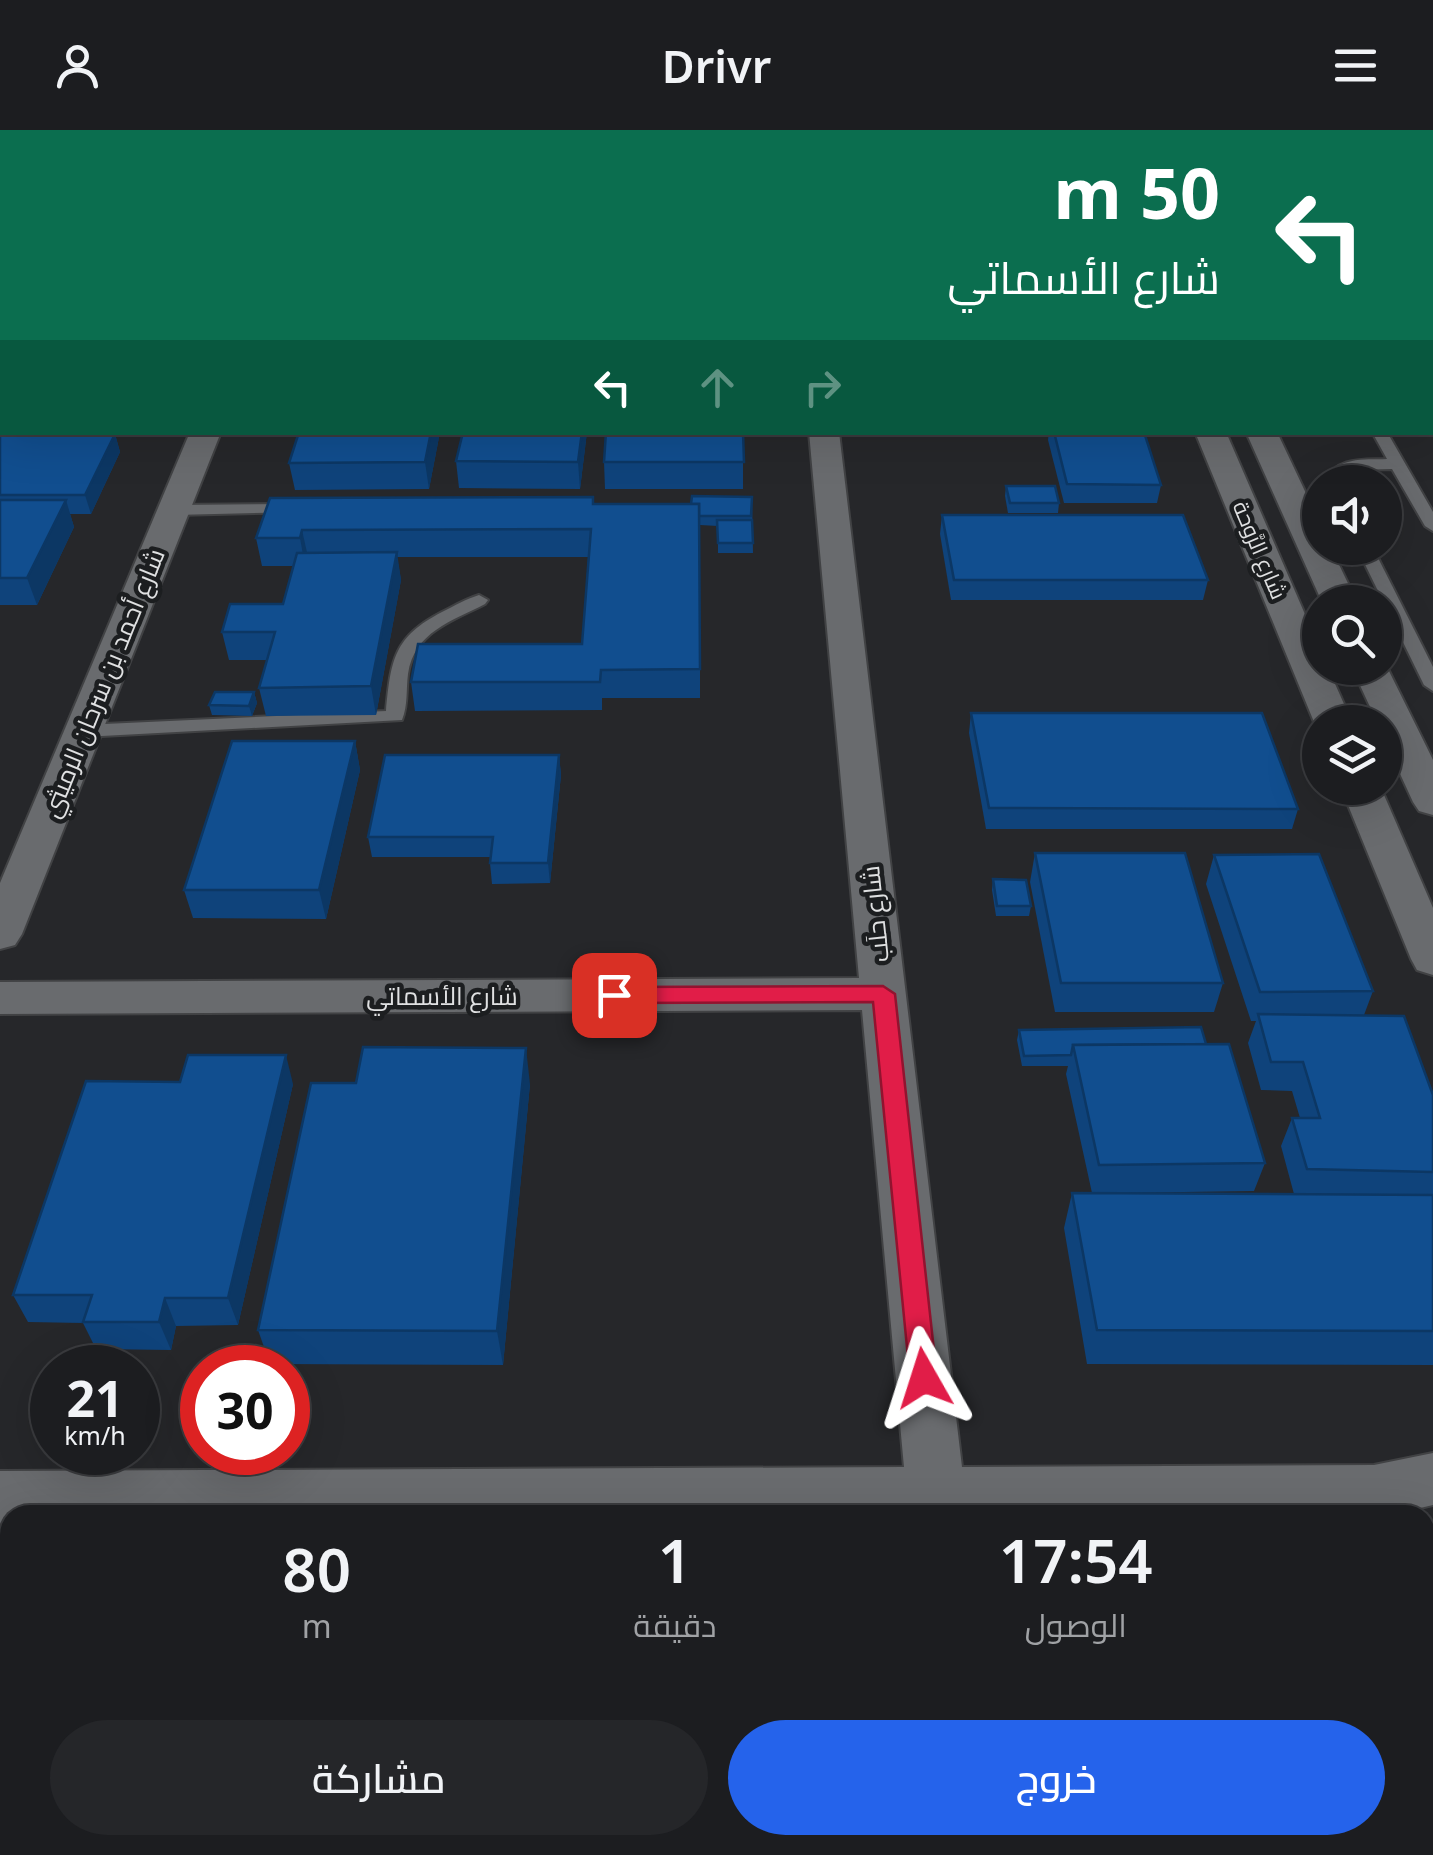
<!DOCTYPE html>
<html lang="ar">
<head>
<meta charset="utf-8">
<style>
	:root { --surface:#1c1d20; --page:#252629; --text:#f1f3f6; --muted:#a0a2a5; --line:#3a3b3e; --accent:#2563eb }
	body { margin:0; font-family:"Noto Sans",Cairo,sans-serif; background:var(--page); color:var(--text); direction:rtl; height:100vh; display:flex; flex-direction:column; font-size:38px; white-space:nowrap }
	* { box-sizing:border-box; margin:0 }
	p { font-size:32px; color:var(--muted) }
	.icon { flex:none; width:55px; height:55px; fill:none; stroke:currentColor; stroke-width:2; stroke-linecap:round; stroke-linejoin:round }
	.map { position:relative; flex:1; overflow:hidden; direction:ltr }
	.panel { position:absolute; left:0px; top:1375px; width:1435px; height:350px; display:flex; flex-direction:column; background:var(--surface); border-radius:30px 30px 0 0; box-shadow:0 10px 40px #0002,0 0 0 2px var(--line); direction:rtl }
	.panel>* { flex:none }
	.hud { position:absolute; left:0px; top:0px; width:1435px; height:305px; box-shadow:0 10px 40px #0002,0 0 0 2px var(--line); direction:rtl; background:#0b6e4f; color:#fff; overflow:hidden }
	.buttons { position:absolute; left:1302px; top:335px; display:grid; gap:20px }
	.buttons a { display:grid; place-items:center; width:100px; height:100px; border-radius:50%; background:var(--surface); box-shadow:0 10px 40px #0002,0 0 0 2px var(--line); font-size:50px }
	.speed { position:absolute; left:30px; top:1215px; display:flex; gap:20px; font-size:50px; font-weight:700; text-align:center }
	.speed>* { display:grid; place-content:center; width:130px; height:130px; border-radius:50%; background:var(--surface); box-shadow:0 10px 40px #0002,0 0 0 2px var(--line); line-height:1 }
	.speed small { font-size:25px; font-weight:400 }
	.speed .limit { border:15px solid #d22; background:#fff; color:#111 }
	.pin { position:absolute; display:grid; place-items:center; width:85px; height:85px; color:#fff; margin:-42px; border-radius:20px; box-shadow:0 5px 15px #0006 }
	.me { position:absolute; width:110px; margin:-55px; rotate:354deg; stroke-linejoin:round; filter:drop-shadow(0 0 8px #0008) }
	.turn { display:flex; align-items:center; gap:35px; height:210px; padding:0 50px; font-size:45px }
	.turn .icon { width:130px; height:130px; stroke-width:2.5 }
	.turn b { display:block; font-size:70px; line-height:85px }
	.lanes { display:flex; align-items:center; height:95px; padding:0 50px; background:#0003; justify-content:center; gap:50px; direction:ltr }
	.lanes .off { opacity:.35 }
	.eta { display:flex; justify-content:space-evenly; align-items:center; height:170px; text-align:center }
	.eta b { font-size:60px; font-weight:600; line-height:70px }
	.action { display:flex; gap:20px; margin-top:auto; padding:20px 50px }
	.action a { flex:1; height:115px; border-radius:60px; background:var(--accent); color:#fff; font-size:40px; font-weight:600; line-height:115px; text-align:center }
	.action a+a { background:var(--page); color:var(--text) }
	header { display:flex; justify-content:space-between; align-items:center; height:130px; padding:0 50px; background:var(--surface); font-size:45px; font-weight:600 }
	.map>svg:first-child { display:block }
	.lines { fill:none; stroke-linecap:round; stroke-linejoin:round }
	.lane-casing { stroke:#414244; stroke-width:4 }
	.street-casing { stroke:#414244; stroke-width:4 }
	.secondary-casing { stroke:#414244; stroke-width:4 }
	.lane { fill:#696b6e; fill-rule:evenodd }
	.street { fill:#696b6e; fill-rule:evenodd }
	.secondary { fill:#5f7692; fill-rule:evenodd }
	.wall { fill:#0f437b }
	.shaded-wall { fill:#0c3764 }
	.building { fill:#114e8f; stroke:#0c3764; stroke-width:2.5 }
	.route { fill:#e11d48; stroke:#92132f; stroke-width:2.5 }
	.labels { text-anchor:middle; stroke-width:9; stroke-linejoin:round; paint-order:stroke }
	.far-street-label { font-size:22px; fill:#e0e1e2; stroke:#1c1e20 }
	.street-label { font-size:25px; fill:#e0e1e2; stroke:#1c1e20 }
</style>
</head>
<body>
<header><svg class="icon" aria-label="menu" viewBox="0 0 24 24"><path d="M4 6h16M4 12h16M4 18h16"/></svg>Drivr<svg class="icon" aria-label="person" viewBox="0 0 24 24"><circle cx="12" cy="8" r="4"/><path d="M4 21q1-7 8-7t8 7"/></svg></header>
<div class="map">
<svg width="1433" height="1725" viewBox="0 0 1433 1725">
	<rect width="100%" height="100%" fill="#26272a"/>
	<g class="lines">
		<g class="lane-casing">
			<g id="lane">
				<rect x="1432" y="53" width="1" height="8"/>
				<path d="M1372 302H1387L1433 382V401L1425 396 1392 339 1354 340 1344 345 1341 352H1325C1336 326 1363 330 1387 329Z"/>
				<polygon points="295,374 303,379 301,382 174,385 166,380 174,375"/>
				<polygon points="1357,418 1373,418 1433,537 1433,561 1424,555"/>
				<path d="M479 465 488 470 485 474C452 491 414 502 408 544 406 559 408 576 402 590L83 607 73 601 83 595 386 581C391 529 394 507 442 482 454 476 466 469 479 465Z"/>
			</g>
		</g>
		<g class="street-casing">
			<g id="street">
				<polygon points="1071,0 1093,0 1094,2 1072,2"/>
				<rect x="1109" y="0" width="22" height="2"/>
				<rect x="0" y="124" width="2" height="16"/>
				<polygon points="190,302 221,302 22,804 15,815 0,819 0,753"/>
				<polygon points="809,302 839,302 962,1337 1374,1335 1433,1323 1433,1375 1390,1385 10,1385 10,1395 0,1395 0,1341 904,1337 862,880 0,884 0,852 859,848"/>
				<polygon points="1195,302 1226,302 1320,519 1320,538 1328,538 1352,592 1320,592 1320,600 1314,592"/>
				<polygon points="1246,302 1277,302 1320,393 1320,418 1331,418 1357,472 1322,472"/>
				<polygon points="1385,533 1433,630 1433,685 1419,681 1413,672 1385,611 1385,592 1377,592 1352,538 1385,538"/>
				<polygon points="1341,658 1381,658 1433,778 1433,845 1417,840 1411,829"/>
				<polygon points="939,1715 1005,1715 1007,1725 939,1725"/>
			</g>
		</g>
		<g class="secondary-casing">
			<g id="secondary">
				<polygon points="1421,0 1433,0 1433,13 1432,2 1420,2"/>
				<polygon points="0,5 2,6 2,23 0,23"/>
			</g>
		</g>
		<use href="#lane" class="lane"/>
		<use href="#street" class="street"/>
		<use href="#secondary" class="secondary"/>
	</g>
	<g class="wall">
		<polygon points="2,141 2,293 0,293 0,145"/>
		<polygon points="299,302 440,302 429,359 295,360 289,333"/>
		<polygon points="463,302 587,302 580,359 459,358 456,331"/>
		<polygon points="743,302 743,359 605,359 604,332"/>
		<polygon points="1049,302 1144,302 1161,355 1157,373 1064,373 1048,310"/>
		<polygon points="0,304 115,304 120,322 91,384 70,384 74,397 37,475 0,475"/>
		<polygon points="1006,356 1059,373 1058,383 1008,383 1005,366"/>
		<polygon points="593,367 594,374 691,374 752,367 753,423 718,423 718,396 700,395 700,568 602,568 602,580 415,581 411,552 582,514 588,427 397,427 401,450 376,585 266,586 259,558 267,530 229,530 222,502 283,474 293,436 262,436 256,408 270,368"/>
		<polygon points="942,385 1208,450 1203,470 951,470 940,404"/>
		<polygon points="254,562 257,573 252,586 212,585 209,575"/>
		<polygon points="971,583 1298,679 1292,699 986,699 969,603"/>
		<polygon points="355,611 360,640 326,789 193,788 184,760"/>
		<polygon points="559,625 561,645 550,753 492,754 490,733 491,727 372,727 368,707"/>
		<polygon points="1035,723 1223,853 1214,882 1055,882 1030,752"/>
		<polygon points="1214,725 1373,861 1364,885 1433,965 1433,1235 1087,1234 1064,1098 1072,1063 1092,1063 1066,944 1068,936 1022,936 1017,910 1019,900 1206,914 1265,1033 1254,1061 1115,1063 1294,1064 1281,1016 1292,988 1300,988 1292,961 1261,960 1248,913 1256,891 1251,891 1206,754"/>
		<polygon points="993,749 1031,776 1029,786 996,786 992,760"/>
		<polygon points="293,954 238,1195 176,1196 171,1220 96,1219 83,1193 28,1192 13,1165"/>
		<polygon points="530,954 503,1235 270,1234 258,1200"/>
		<rect x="1425" y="1481" width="8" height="203"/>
		<polygon points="502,1715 818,1715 816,1725 505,1725"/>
	</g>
	<g class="shaded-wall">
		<polygon points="431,302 440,302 429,359 425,332"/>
		<polygon points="582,302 587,302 580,359 578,332"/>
		<polygon points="115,304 120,322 91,384 85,365"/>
		<polygon points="66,370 74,397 37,475 27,448"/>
		<polygon points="302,400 308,427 305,436 300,408"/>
		<polygon points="397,422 401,450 376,585 371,556"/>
		<polygon points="254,562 257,573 252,586 249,576"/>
		<polygon points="355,611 360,640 326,789 319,760"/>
		<polygon points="559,625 561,645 550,753 548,733"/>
		<polygon points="526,918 530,954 503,1235 497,1201"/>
		<polygon points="286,925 293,954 238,1195 228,1168"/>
		<polygon points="165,1168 176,1196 171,1220 159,1192"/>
		<polygon points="86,1715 107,1715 105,1725 84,1725"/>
	</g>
	<g class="building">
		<rect x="1432" y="105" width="1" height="110"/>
		<polygon points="2,141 2,203 0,203 0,145"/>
		<rect x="0" y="211" width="2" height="63"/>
		<polygon points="299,302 431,302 425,332 289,333"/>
		<polygon points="463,302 582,302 578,332 456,331"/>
		<polygon points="606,302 743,302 744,332 604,332"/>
		<polygon points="1054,302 1144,302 1161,355 1067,354"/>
		<polygon points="0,304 115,304 85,365 0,365"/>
		<polygon points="1006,356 1055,356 1059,373 1010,373"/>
		<polygon points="692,366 752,367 751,386 699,386 699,374 691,374"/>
		<polygon points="593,367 593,374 699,374 700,539 601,540 600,552 411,552 418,514 582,514 591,399 302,400 300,408 256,408 270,368"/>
		<polygon points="0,370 66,370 27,448 0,448"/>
		<polygon points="942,385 1183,385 1208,450 954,450"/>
		<polygon points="717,390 752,390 753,413 718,413"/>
		<polygon points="397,422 371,556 259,558 275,502 222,502 230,474 283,474 297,423"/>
		<polygon points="215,562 254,562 249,576 209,575"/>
		<polygon points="971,583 1262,583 1298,679 989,678"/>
		<polygon points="232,611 355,611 319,760 184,760"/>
		<polygon points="385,625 559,625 548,733 490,733 493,707 368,707"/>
		<polygon points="1035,723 1185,723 1223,853 1061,853"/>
		<polygon points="1319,724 1373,861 1260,862 1214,725"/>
		<polygon points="993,749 1026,750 1031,776 997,776"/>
		<polygon points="1258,884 1404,886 1433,965 1433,1042 1307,1039 1292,988 1320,988 1303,932 1271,932"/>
		<polygon points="1201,897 1206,914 1073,915 1071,925 1024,926 1019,900"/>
		<polygon points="1229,914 1265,1033 1099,1035 1073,915"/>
		<polygon points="363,917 526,918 497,1201 258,1200 311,953 356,953"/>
		<polygon points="188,925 286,925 228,1168 165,1168 159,1192 83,1192 92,1165 13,1165 86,951 180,952"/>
		<polygon points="1072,1063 1433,1065 1433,1201 1097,1200"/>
		<rect x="1425" y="1481" width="8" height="188"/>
		<polygon points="0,1655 10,1656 10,1715 86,1715 84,1725 0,1725"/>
		<polygon points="529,1715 792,1715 792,1725 528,1725"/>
	</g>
	<polygon class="route" points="883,856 895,864 937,1248 933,1257 924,1260 914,1257 910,1248 873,872 614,873 603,865 614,857"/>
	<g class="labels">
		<g class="far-street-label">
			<text transform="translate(1260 420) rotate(67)" y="8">شارع الرَّوحة</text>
		</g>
		<g class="street-label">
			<text transform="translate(103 553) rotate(-68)" y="9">شارع أحمد بن سرحان الرميثي</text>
			<text transform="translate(875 784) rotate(-96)" y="9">شارع حلَب</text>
			<text x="442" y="875">شارع الأسماتي</text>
		</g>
	</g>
</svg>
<div class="buttons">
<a><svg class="icon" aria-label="sound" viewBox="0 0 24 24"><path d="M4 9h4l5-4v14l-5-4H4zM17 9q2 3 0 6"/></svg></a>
<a><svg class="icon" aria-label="search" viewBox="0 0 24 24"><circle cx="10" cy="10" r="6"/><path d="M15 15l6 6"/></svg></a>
<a><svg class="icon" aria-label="layers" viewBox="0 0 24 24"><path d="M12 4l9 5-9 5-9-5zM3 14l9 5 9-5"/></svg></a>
</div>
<div class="speed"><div>21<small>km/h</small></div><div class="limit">30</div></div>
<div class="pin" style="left:614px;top:865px;background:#d93025"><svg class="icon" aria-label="arrive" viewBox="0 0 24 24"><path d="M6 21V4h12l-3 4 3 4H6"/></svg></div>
<svg class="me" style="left:924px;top:1248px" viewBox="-20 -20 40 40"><path d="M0-17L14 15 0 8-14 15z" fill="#e11d48" stroke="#fff" stroke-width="4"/></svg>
<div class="hud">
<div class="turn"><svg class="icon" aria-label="left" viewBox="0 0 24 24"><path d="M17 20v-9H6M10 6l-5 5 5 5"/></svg><div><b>50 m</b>شارع الأسماتي</div></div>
<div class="lanes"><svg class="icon" aria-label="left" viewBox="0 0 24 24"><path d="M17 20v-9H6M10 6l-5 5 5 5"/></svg><svg class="icon off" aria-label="ahead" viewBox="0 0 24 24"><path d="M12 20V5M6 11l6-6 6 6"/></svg><svg class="icon off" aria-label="right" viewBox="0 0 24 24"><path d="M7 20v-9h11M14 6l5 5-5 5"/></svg></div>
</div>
<section class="panel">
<div class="eta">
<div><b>17:54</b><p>الوصول</p></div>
<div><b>1</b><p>دقيقة</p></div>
<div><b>80</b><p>m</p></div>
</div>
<div class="action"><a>خروج</a><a>مشاركة</a></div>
</section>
</div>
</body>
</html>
